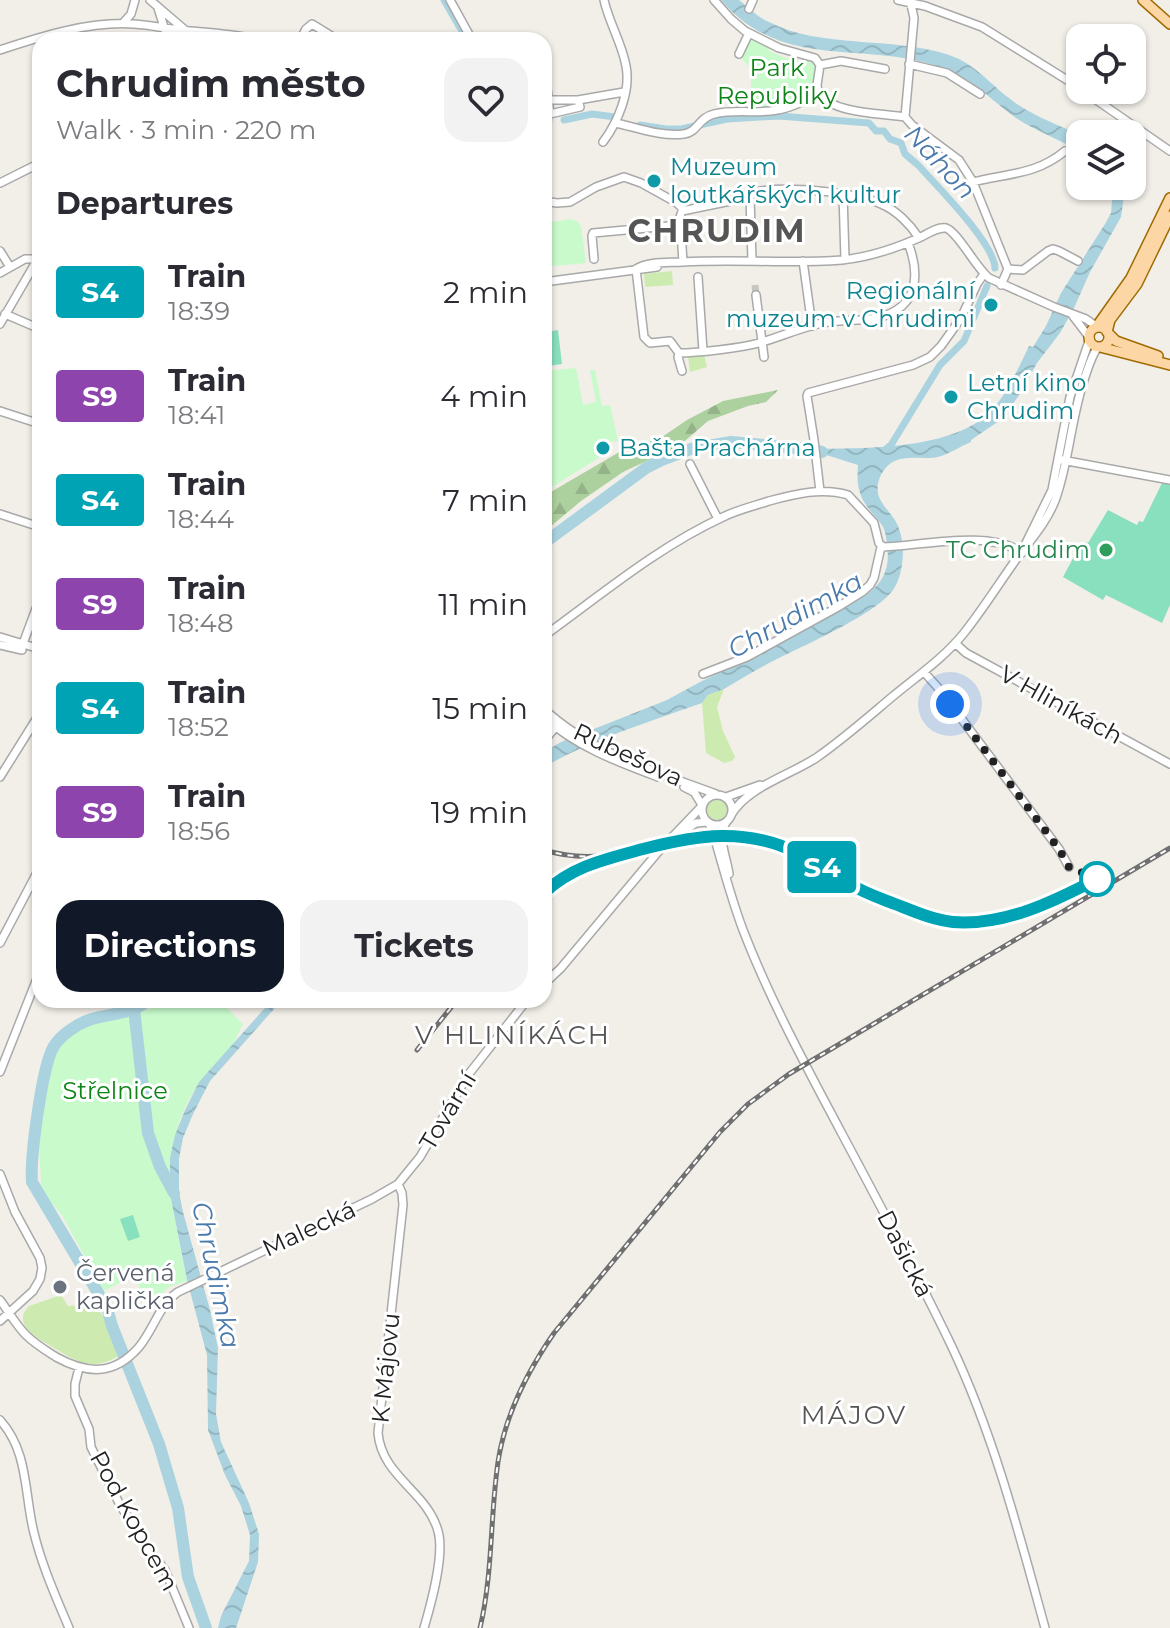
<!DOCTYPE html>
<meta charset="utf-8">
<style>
:root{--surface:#fff;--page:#f2f2f3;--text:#2b2b33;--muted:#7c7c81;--accent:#111827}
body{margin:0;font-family:Montserrat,sans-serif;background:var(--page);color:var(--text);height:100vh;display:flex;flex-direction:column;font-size:30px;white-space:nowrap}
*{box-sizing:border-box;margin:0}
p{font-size:26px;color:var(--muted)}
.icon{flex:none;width:44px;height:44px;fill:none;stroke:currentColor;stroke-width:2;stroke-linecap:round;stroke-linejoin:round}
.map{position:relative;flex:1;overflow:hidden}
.details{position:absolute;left:32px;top:32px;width:520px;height:976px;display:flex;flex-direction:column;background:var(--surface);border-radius:24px;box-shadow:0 2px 6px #0004}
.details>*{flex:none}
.badge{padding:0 16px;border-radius:6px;font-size:28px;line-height:52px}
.controls{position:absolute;left:1066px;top:24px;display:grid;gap:16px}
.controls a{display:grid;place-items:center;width:80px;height:80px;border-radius:16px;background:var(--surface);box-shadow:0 2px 6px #0004;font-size:40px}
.you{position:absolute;width:40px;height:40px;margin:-20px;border:6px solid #fff;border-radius:50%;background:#1a73e8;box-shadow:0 0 0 12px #1a73e833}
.map>.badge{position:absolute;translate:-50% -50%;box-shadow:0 0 0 4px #fff}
h2{padding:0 24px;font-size:30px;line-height:72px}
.round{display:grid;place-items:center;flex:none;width:84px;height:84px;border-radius:24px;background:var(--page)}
.summary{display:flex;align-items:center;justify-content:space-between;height:136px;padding:0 24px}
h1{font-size:38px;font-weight:700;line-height:60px}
.action{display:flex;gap:16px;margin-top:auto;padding:16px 24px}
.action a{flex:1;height:92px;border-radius:24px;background:var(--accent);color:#fff;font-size:32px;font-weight:700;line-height:92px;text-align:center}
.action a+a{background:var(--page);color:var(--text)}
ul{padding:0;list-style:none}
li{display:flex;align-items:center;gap:24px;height:104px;padding:0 24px}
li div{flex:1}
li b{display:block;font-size:30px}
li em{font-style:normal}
li .badge{min-width:88px;font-weight:700;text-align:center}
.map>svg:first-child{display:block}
.grass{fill:#cdebb0}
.forest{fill:url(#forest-firs)}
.park{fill:#c8facc}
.pitch{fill:#88e0be}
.water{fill:url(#water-waves)}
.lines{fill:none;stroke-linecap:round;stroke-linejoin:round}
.canal{stroke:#aad3df;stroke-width:7}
.river{stroke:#aad3df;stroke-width:12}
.minor-tunnel{stroke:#c8c6c1;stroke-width:7;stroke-dasharray:7 3.5;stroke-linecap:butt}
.minor-casing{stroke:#a9a9a9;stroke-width:10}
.major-casing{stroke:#a06b00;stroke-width:12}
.minor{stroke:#fff;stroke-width:7}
.major{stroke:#fcd6a4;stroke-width:9}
.rail-casing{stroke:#707070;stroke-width:5}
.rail{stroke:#fff;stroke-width:2;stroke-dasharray:6;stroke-linecap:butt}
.line-casing{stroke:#fff;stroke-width:18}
.line{stroke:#00a3b4;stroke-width:12}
.walk{stroke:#222;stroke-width:8;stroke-dasharray:0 14.4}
.culture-dot{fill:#0f9aa8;stroke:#fff;stroke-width:3}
.leisure-dot{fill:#2e9e5b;stroke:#fff;stroke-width:3}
.stop-dot{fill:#fff;stroke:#00a3b4;stroke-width:4}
.worship-dot{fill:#6b7280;stroke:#fff;stroke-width:3}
.labels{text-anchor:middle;stroke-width:6;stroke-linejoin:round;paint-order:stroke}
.park-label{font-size:24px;fill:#0c8416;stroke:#fff}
.culture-label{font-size:24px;fill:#0d838f;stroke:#fff;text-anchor:start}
.leisure-label{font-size:24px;fill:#27864d;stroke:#fff;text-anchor:end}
.street-label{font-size:24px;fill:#222;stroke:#fff}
.worship-label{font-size:24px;fill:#5b616d;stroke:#fff;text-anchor:start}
.water-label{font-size:26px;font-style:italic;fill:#4a7aab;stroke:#fff}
.neighbourhood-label{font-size:26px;letter-spacing:2px;fill:#555;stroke:#fff}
.district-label{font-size:32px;font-weight:bold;letter-spacing:2px;fill:#555;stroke:#fff}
</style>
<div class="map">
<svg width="1170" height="1628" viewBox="0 0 1170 1628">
<defs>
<pattern id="forest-firs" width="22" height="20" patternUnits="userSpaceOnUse" patternTransform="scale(2)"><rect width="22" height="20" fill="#add19e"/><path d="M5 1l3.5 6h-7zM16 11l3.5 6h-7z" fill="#95b388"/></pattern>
<pattern id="water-waves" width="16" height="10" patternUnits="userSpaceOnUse" patternTransform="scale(2)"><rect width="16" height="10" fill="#aad3df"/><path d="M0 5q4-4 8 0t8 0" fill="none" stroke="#92b5bf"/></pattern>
</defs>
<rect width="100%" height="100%" fill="#f2efe9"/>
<path class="grass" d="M672,271l1,14 -28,2 -1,-13z
M704,354l3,13 -17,5 -2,-15z
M724,689l-7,18 6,24 12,26 -3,4 -8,2 -18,-10 -4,-50 6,-8z
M707 810a10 10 0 1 1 20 0a10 10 0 1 1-20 0Z
M61,1295l7,11 27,-2 15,23 11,28c-9,5 -20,10 -31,9 -13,-1 -25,-10 -36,-16 -14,-9 -44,-23 -25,-42z"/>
<path class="forest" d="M778,390l-12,12 -18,4 -40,15 -29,25 -56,26 -42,29 -37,31v-36l89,-52 16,-2 13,-5 25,-17 36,-19z"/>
<path class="park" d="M751,38l18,8v5l17,7 18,4 2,-4c21,8 4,37 -11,44 -13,6 -29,6 -44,6v-40l-10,-10z
M571,219l7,3 3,4 5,37 -42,4v-44z
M576,368l7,37 13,-3 -6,-32h5l7,36 8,-1 8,36 -18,2 -3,8 4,3h4l-61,38v-121z
M163,1000h56l24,24c-4,7 -7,15 -11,22 -10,14 -24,24 -33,37 -45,67 -26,125 -12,198l-18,6 -9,8 -14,5 -12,-24 -31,15 -41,-76 -14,-16 -7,-15 -2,-41 9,-79 12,-25 16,-10 62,-17 14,-4z"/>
<path class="pitch" d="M558,330l4,34 -14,2 -4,-31 2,-3z
M1162,483l8,1v121l-8,18 -56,-28 -3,5 -40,-23 17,-32 5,-3 3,1 20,-33 29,15 2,-4 4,1z
M133,1215l7,22 -12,4 -8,-22z"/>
<path class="water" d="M721,0h18c10,8 18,17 30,22 52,27 123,14 180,33 25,8 40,28 60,43 21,17 47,26 71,37v17c-21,-13 -44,-21 -64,-34 -25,-18 -46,-41 -76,-51 -79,-27 -157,5 -219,-67z
M1113,186h10l1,10 -3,21 -31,55 -16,36 -14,25 -23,30 -17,31 -18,25 -31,21v2c-10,4 -22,12 -33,15 -15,3 -33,-3 -47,6 -11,8 -18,25 -10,38 5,9 13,15 17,25 8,19 6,48 -5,64 -17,24 -88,55 -116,69 -18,9 -36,20 -53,30l-16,6 -6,8c-53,19 -109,36 -158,64v-15l17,-10 106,-42 33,-18 70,-33 97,-55c18,-13 23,-28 20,-49 -1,-7 -1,-12 -4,-18 -5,-9 -14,-16 -19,-25 -7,-12 -7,-25 -6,-37l-51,-16c53,-1 138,2 180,-34 19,-18 31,-46 42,-69l4,1 13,-21 15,-33 44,-69 6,-11z
M272,1000h10l-72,81 -17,33 -10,24 -4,21v33l4,20 27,98 8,38 -2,66 5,28 28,61 10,31 -1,28 -22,66h-18l3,-12 28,-55 1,-26 -9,-29 -16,-31 -17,-45 -1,-75 -20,-75 -13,-66 -4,-21v-35l5,-23 10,-25 14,-28z"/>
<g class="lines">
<path class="canal" d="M444,0l23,40
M544,119l5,1
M564,120l28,-6 23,3
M640,125l26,4h15l46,-10 52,-3 90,7 7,8h8l6,8 11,4 4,11 13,11c18,20 76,78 77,103
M886,449l5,-4 49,-80 24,-24 23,-55"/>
<path class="river" d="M544,543l102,-75 16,-8 29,-11 40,-7 76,7 15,3
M148,1000c-16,15 -40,13 -59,20 -12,4 -28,15 -35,26 -12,19 -24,112 -22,136l75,126 5,18 47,118 19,64 10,69 18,51
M134,1009l14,124 12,34 14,26"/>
<path class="minor-tunnel" d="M755,285l1,10"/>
<defs>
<path id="minor" d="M150,0l35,30
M450,0l22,40
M714,0l17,19 14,12 34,17 36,10 5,7 21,-4 44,8
M898,0l27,6 57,21 98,61
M910,0l4,18 -9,99 7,8 47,35 14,22 35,87 -7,16
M158,8l10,32
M749,9l4,-9
M123,23l8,-9 4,-14
M300,40l6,-11 6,-5 26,16
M0,50c42,-14 90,-29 134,-26 19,1 37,6 56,7 24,2 45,3 68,9
M739,54l10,-21
M909,64l38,9 33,21
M546,80l4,34 30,-7 -2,-7h-30
M1082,90l88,61
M818,93c16,21 62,20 87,24
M818,93l-1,-8 3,-20
M578,100l46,-8
M616,123c22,5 46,14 68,11 14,-2 14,-16 30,-20 21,-5 43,0 63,-4 15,-2 28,-10 41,-17
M603,142c15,-20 28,-51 23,-76 -4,-23 -17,-43 -22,-66
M973,182c35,-9 63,-7 92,-31
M0,183l40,-20
M843,194l2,65
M750,197l2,63
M544,201l13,2 13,-1 26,-15 28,-10 17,6 36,20 7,7
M0,251l10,16
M594,259l-2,-23 1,-3 87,-8
M803,261l9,65
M683,262l-3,-45 2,-6 68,-14 4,-5c30,-6 100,-1 127,12 15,6 29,20 38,34
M636,269c13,-8 31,-6 47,-7 53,-3 106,2 159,-2 28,-3 55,-12 81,-24 7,-4 15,-9 23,-8 12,4 30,40 43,50l65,29 32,12 10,7
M636,269l8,68 6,6 20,-2 9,12
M1008,269l15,1 25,-19 5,-2 6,2 19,10
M0,273l25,-14h12
M698,277l5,74
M544,282l113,-15
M756,295l8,62
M5,314l35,15
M1073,316l16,21
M0,324l40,-69
M679,353c18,0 62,-5 80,-10 20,-6 39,-14 59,-19 27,-7 61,2 84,-18 18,-16 14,-43 6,-63
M679,353l-1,4 4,14
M0,411l40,13
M1062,460l108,20
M690,464l28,55
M820,491l-6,-51 -7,-44 1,-3 105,-28 17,-8 11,-11 20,-28 16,-34 7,-10
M0,514l40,13
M1026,543l26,-53 18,-93 20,-59
M544,636c58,-42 114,-89 179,-119 14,-7 31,-11 46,-16 26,-7 53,-14 79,-6l26,28 5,20 4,4c37,-1 108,-18 139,6
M0,637l40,12
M955,643l11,10 204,111
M0,645l22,5
M21,649l19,-51
M924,672l16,18 119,159 10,18
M703,674l44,-17 91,-50 24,-15 8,-7 4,-7 7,-31
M544,709c47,44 113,63 172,85
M544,717c31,29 74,45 114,60
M544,741l14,-17
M0,777l40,-64
M684,787l10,5 8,13
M702 810a15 15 0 1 1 30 0a15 15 0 1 1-30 0Z
M726,797l34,-12
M731,815c16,-28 59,-40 85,-57 26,-18 51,-40 76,-61 24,-20 52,-39 72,-64 20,-25 37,-53 56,-79 14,-18 28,-34 36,-56 14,-40 15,-83 30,-124 3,-9 6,-19 12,-27
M727,821c-11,15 0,37 2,53
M708,822l5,10c9,33 18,66 30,98 27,70 63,136 98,202 38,71 76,142 111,215 42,89 67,186 93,281
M677,835l19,-12 11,-1
M0,943l40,-76
M544,984l17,-16 97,-116 44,-46
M0,1072l40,-101
M0,1174l15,38 25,46 2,10 -2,11 -7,12 -33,30
M398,1184l4,9 1,12 -25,228c4,44 49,58 60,98 7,24 -7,73 -14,97
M0,1300c9,12 16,25 26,35 9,9 19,15 30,22 31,17 58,19 83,-10 15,-18 20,-42 39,-55l194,-93 26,-15 22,-27 48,-82 59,-75
M79,1368l-4,16v12l14,33 2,18 29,58 25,39 20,26 24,58
M0,1420c29,32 24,74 34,113 8,33 22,64 35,95"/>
<path id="major" d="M1143,0l27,24
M1097,326l34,-48 39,-80
M1089 337a10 10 0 1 1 20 0a10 10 0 1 1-20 0Z
M1107,332l3,-12 27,-36 33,-68
M1108,333l8,8 42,15
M1100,347l70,18"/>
</defs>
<use href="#minor" class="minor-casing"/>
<use href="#major" class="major-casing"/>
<use href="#minor" class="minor"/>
<use href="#major" class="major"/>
<defs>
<path id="rail" d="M544,850c72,22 122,-20 192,-14 43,4 76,26 111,47 16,9 33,15 51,22 14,6 30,13 46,16 52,9 106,-17 150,-40
M544,893l29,-22 24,-10
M417,1050l40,-50
M480,1628c13,-55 10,-111 18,-166 7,-47 29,-90 56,-129l166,-201 28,-28 41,-30 381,-226"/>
</defs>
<use href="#rail" class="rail-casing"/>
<use href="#rail" class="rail"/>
</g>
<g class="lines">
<defs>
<path id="line" d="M544,893c28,-27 63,-34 99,-44 54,-14 102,-22 155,4 18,9 34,21 52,31 14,9 30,14 45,20 18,7 38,16 58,18 51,4 100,-20 144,-43"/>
</defs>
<use href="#line" class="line-casing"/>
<use href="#line" class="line"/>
<path class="walk" d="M950,704l109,145 10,18 28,12"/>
</g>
<g class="culture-dot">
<circle cx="654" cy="181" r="8"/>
<circle cx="991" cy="305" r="8"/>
<circle cx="951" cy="397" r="8"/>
<circle cx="603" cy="448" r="8"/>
</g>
<circle class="leisure-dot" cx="1106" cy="550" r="8"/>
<circle class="stop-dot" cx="1097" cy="879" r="16"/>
<circle class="worship-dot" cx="60" cy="1287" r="8"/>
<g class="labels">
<g class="park-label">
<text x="777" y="76">Park<tspan x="777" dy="28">Republiky</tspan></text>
<text x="115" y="1099">Střelnice</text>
</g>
<g class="culture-label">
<text x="670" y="175">Muzeum<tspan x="670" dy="28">loutkářských kultur</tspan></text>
<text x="975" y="299" text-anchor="end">Regionální<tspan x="975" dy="28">muzeum v Chrudimi</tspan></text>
<text x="967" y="391">Letní kino<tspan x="967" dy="28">Chrudim</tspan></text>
<text x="619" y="456">Bašta Prachárna</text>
</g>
<g class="leisure-label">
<text x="1090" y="558">TC Chrudim</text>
</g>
<g class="street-label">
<text transform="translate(1061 705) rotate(29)" y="8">V Hliníkách</text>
<text transform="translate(628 755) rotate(25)" y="8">Rubešova</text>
<text transform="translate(448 1111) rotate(-59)" y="8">Tovární</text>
<text transform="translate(309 1229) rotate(-25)" y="8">Malecká</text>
<text transform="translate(905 1254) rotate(63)" y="8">Dašická</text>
<text transform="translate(386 1368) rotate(-84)" y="8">K Májovu</text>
<text transform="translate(134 1521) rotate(61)" y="8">Pod Kopcem</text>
</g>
<g class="worship-label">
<text x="76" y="1281">Červená<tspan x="76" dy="28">kaplička</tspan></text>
</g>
<g class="water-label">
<text transform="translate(940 162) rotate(47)" y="9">Náhon</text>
<text transform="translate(795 615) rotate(-29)" y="9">Chrudimka</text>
<text transform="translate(216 1275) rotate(78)" y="9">Chrudimka</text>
</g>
<g class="neighbourhood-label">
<text x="513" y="1044">V HLINÍKÁCH</text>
<text x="854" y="1424">MÁJOV</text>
</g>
<g class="district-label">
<text x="717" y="242">CHRUDIM</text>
</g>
</g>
</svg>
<div class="controls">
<a><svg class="icon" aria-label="locate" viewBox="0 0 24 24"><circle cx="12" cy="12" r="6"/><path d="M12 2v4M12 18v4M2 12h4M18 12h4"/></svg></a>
<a><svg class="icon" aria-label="layers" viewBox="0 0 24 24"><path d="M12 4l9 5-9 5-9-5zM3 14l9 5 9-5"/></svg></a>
</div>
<div class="you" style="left:950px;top:704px"></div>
<b class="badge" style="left:822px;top:867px;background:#00a3b4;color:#fff">S4</b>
<section class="details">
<div class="summary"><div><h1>Chrudim město</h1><p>Walk · 3 min · 220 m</p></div><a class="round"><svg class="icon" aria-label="heart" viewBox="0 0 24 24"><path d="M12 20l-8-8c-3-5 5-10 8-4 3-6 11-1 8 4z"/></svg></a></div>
<h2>Departures</h2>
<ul>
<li><span class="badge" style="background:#00a3b4;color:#fff">S4</span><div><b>Train</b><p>18:39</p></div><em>2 min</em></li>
<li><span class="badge" style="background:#8e44ad;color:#fff">S9</span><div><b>Train</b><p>18:41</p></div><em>4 min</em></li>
<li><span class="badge" style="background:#00a3b4;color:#fff">S4</span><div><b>Train</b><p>18:44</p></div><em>7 min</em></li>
<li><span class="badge" style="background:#8e44ad;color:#fff">S9</span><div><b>Train</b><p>18:48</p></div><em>11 min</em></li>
<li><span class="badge" style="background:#00a3b4;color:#fff">S4</span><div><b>Train</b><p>18:52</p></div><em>15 min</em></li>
<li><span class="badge" style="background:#8e44ad;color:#fff">S9</span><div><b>Train</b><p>18:56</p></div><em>19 min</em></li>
</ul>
<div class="action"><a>Directions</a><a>Tickets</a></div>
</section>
</div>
